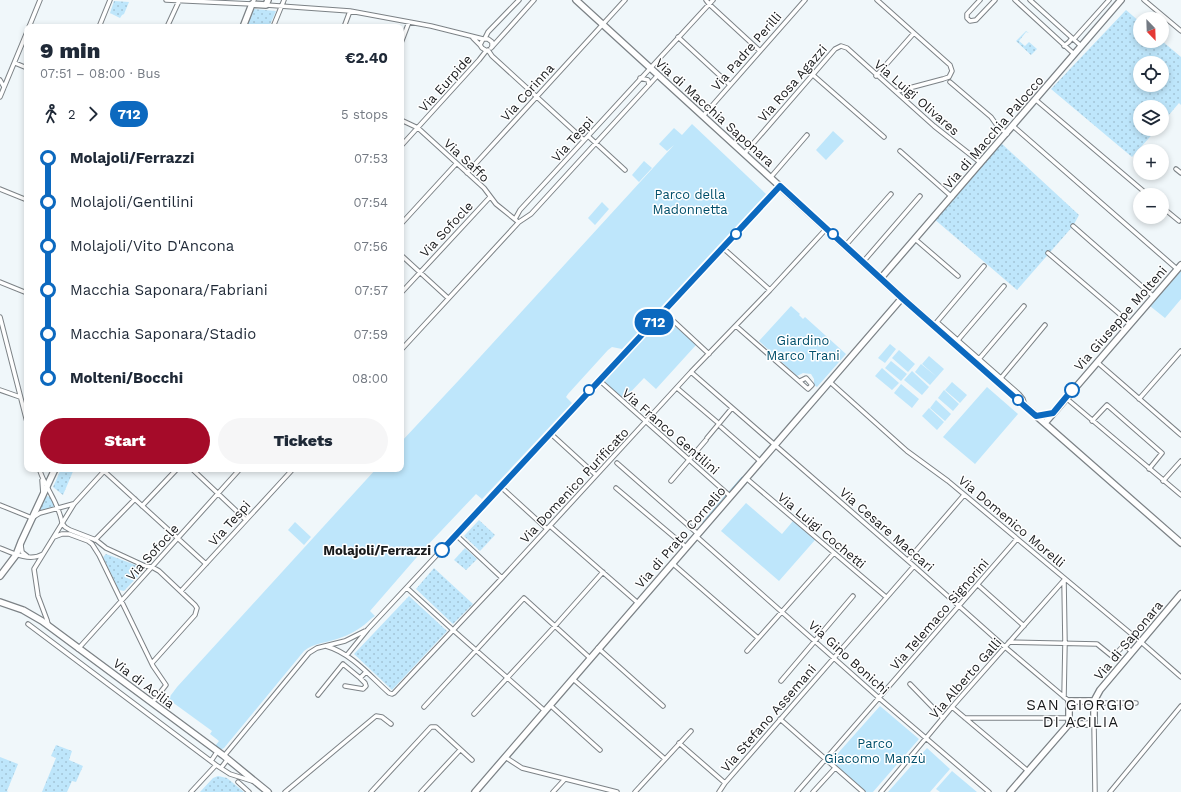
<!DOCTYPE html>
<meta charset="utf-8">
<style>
:root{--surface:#fff;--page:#f6f6f7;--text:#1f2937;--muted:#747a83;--accent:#a50b29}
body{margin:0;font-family:"Work Sans",sans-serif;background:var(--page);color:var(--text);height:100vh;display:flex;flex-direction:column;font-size:15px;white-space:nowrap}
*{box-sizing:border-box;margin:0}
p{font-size:13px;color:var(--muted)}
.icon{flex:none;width:22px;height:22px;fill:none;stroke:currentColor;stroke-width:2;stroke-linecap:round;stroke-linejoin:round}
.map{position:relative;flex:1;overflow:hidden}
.sheet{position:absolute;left:24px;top:24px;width:380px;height:448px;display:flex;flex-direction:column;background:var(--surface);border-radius:8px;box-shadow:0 2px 6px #0003}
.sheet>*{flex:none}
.badge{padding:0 8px;border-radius:13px;font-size:14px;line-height:26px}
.needle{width:26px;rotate:157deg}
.fabs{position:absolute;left:1133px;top:12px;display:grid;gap:8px}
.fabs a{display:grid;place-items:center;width:36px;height:36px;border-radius:50%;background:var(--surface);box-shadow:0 2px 6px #0003;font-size:20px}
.map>.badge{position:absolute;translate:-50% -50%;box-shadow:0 0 0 2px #fff}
.legs{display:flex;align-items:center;gap:6px;height:44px;padding:0 16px;font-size:13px}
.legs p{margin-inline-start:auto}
.head{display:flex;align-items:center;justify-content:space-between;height:68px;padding:0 16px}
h1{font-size:22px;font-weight:800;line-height:30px}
.action{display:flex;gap:8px;margin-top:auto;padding:8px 16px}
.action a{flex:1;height:46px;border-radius:24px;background:var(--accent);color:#fff;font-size:16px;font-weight:800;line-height:46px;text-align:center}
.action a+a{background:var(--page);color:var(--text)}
ul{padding:0 16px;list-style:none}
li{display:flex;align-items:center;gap:14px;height:44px;font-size:15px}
li i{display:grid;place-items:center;width:6px;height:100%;margin:0 5px;background:currentColor}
li i::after{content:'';width:10px;height:10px;margin:-5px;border:3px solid;border-radius:50%;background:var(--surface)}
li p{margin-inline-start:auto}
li:first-child i{background:linear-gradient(#0000 50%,currentColor 0)}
li:last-child i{background:linear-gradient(currentColor 50%,#0000 0)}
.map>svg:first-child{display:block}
.grass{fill:url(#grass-dots);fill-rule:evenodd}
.park{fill:#bee6fb}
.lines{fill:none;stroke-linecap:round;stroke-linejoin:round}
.stream{stroke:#94cbe7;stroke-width:1}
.street-casing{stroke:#7c8286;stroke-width:5.5}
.secondary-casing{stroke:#7c8286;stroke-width:8}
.street{stroke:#fff;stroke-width:3.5}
.secondary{stroke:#fff;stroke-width:5.5}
.line-1-casing{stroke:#fff;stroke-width:9}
.line-1{stroke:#0c69bf;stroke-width:6}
.stop-1-dot{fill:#fff;stroke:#0c69bf;stroke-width:2}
.labels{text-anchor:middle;stroke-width:3;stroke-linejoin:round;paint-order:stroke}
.street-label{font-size:13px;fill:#181a1c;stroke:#fff}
.park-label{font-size:13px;fill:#014f6b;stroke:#fff}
.stop-label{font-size:13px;font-weight:bold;fill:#181a1c;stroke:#fff;text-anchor:end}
.quarter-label{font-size:15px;letter-spacing:1px;fill:#181a1c;stroke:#fff}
</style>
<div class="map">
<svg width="1181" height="792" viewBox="0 0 1181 792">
<defs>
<pattern id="grass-dots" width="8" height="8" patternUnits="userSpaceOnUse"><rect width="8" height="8" fill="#bee6fb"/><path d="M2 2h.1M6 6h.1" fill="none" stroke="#a3c5d7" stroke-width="1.8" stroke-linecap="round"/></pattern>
</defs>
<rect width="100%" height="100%" fill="#f0f7fa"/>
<path class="grass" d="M114,1l15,1 -5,12 -2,1 -2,3 -10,-5z
M254,9l22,2 -7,16h-23z
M1126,10l14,12v19h22l19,16v48l-2,-2 -17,20v-16h-22v22h17l-25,28 -81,-68zM1140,63h22v22h-22z
M1026,31l3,2 -3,-1 -7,9 6,5 4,-4 8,7 -6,6 -15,-14z
M1000,142l79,73 -6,11 -56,64 -84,-72z
M61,469h13l-11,26 -10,-8z
M47,496l4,1 5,9 -18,5 6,-13z
M479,520l16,15 -15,16 -16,-15z
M465,548l12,11 -11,11 -12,-10z
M106,554l35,13 1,5 -18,19 -5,-1 -16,-33z
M434,568l39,36 -20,20 -37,-35z
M409,596l38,35 -55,59 -38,-36z
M56,745l16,6 -3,9 14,6 -7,16 -4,-1 -5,11h-25l14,-34 -5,-2z
M0,757l18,7 -11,27 1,1h-8z
M218,776l9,2 17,14h-44l13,-14z"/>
<path class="park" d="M692,124l74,70 -144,155 -10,-2 -4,3 -40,44 -2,3 6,6 -90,96 -6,-5 -53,56 -53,61 5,5 -3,2c-10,10 -22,17 -35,21 -12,4 -23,4 -33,12l-80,97 -4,2 -5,-4 4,-5 -9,-7 2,-3 -44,-32 9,-12 199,-218h25v-27l58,-62 215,-235 -7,6 -8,-7 15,-16 8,7z
M833,131l11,10 -18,19 -10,-10z
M644,161l8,7 -13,14 -7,-7z
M602,202l7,7 -14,16 -7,-7z
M1181,271v28l-16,19 -15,-12z
M791,306l9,8 -1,1 4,4 2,-2 41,37 -29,33 -3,-2v-6l-3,-5 -8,-1 -6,3 -38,-35z
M664,315l32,30 -40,44 -12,-11 -21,22 -20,-19z
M890,344l6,5 -11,14 -7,-5z
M899,350l16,14 -7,8 -16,-14z
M929,356l15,13 -7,8 -15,-13z
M891,361l16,13 -6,7 -16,-13z
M921,364l16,13 -7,8 -15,-13z
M882,368l17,15 -7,7 -17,-14z
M912,371l17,16 -7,8 -18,-15z
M952,382l15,13 -7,8 -15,-13z
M901,384l18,15 -7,9 -18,-15z
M987,387l31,27 -43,50 -32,-27z
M944,390l15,14 -6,7 -15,-13z
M936,400l15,14 -6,7 -15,-13z
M929,408l15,14 -7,8 -15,-14z
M746,503l36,31 11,-13 22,19 -36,41 -58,-50z
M295,522l16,15 -7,8 -16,-15z
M880,706l39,33 -46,53h-7l-35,-31z
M927,748l23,21 -20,23h-42z
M952,771l25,21h-37l-4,-3z"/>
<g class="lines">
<path class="stream" d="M728,493l14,-16
M703,522l23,-27"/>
<defs>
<path id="street" d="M166,0l86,4 2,-4
M706,0l3,4 51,47
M980,0l-13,14v4l3,3 6,-1 19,-20
M1015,0l59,54
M1030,0l51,46
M1144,0l37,31
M266,5l84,6 81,15 52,13
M29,27l11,-27
M99,27l11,-27
M167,27l12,-26
M273,27l11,-27
M344,27l6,-16
M678,37l52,48
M473,38l7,7 2,3 5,3
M485,38l3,-6 31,-32
M1074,39l35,-39
M401,43l8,-21
M480,45l3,-6h5l4,3v5
M1064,46l5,-4 3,-4
M491,48l43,-48
M488,50l4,6 92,84
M15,63l12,5
M813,75l71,62
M876,76l38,-43 -37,-33
M640,78l8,2 1,5
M0,80l4,7
M950,82l41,35 5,7 11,10
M898,91l45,-12 6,-2 3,-6 -2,-6 -36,-32
M0,97l27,-65
M1036,100l112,95
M703,116l102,-116
M401,120l17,8 66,60 12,16 21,17
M1013,126l164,143
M588,136l37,34
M401,146l78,-86 7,-9
M900,151l52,46
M744,154l91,-105 6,-3 6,2 87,78 47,37
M1176,169l5,4
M467,173l158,-173
M770,178l37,-43
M0,189l27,11
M1162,207l17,14
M515,219l5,-9 193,-210
M401,224l55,-60
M1073,226l80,70
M915,239l43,37
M845,246l46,-52
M723,248l47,42
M1048,253l82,70
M401,255l47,43
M863,262l57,-66
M0,282l27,11
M401,293l89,-96
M667,315l42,39
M0,317l27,105
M937,322l82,72 4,5 2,6
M936,323l48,-57
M736,326l72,63 4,-4 -6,-7 -6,3
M958,340l46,-54
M401,350l118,-128 12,-8 127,-139
M979,359l45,-53
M1097,362l84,73
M691,372l223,194 91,81 64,54
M1001,378l44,-53
M599,380l131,116
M830,382l77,69 41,30 193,161 40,35
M677,388l40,34
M0,390l20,7
M1066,398l115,97
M1139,399l42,-48
M1092,421l15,-16 55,48 -13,16
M721,427l40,35
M550,433l46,42
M707,438l25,-30
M617,463l81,71
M192,469l54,51
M40,471c6,18 19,32 22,52
M104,471l102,93
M746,478l140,119
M42,480l1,14
M671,481l35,-41
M1163,481l18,-20
M501,487l46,42
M616,488l70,59
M0,505l32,13 8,-5 33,-9
M142,506l35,-37
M62,523l3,4 5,3 26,10 10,8 39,18 7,1 7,4 36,34 2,3 -2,7 -43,48
M550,526l88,77
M456,535l46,43
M696,536l183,162 110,94
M54,537l8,-3h7l19,7 4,3 7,11 54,111 13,19 -14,18
M95,540l40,-41
M21,545l1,7 5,4
M0,548c12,5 30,14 43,6
M908,560l56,-65
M672,563l86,75
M1064,581l1,62 -1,54
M978,585l46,41
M407,588l46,42 92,81
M181,591l112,-122
M28,624l188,141 14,9 22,7
M48,624l-1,-4 -9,-24 -4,-27 40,-65 32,-35
M1009,642l88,2 16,13 11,-12 8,7
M326,646c25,7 44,30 63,47l3,1 2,-1 108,-115 189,-206 79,-82 56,-61
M598,648l65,58
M78,649l162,-180
M747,651l87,-98
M347,655l21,-26 412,-443
M573,679l92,80
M781,681l72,-85
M910,684l33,34
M345,686l18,3 3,-3 -1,-3 -5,-5
M318,695l25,-31 17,14 6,-6
M1094,703h42
M550,705l50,45
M424,707l100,-109 66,60
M952,707l76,64
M474,714l81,-88 48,-54
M965,718h104
M780,719l83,73
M1094,724l1,68
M679,743l46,40
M224,756l85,-103 8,-5 28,-7 20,-10
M505,757l17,11 95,24
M211,761l6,-9
M221,768l6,-8
M238,782l11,10
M191,792l25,-27
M285,792l91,-76 6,1 9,7
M371,792l60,-65h5l36,33
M421,792l39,-42
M553,792l12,-13
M635,792l56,-61
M719,792l6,-9 189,-217
M797,792l220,-253
M813,792l22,-24
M881,792l71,-85 113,-128
M1110,792l71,-86"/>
<path id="secondary" d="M576,0l326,298 279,245
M243,27l9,-23 14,1 2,-5
M881,278l240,-278
M1045,423l136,-158
M0,576l16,-21 5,-13 34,-73
M0,602l23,8 19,11 182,135 44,36
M1069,724h25v-23l6,-11 81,-96
M1069,724v-23h25
M475,792l427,-494
M1010,792l59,-68"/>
</defs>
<use href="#street" class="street-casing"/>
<use href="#secondary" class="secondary-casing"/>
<use href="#street" class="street"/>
<use href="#secondary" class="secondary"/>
</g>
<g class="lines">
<defs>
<path id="line-1" d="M442,550l338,-364 122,112 134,118 17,-3 19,-23"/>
</defs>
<use href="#line-1" class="line-1-casing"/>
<use href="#line-1" class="line-1"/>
</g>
<g class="stop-1-dot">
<circle cx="736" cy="234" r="5"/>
<circle cx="833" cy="234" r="5"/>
<circle cx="589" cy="390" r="5"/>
<circle cx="1072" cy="390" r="7"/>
<circle cx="1018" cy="400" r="5"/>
<circle cx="442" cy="550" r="7"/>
</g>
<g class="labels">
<g class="street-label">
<text transform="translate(746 51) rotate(-49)" y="5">Via Padre Perilli</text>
<text transform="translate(445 83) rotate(-48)" y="5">Via Eurpide</text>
<text transform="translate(792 83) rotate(-49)" y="5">Via Rosa Agazzi</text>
<text transform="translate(527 92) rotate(-48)" y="5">Via Corinna</text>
<text transform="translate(917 97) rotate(41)" y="5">Via Luigi Olivares</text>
<text transform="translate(715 112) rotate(42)" y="5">Via di Macchia Saponara</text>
<text transform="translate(993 132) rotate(-49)" y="5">Via di Macchia Palocco</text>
<text transform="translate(572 139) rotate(-48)" y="5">Via Tespi</text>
<text transform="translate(467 160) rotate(43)" y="5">Via Saffo</text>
<text transform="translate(446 229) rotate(-47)" y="5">Via Sofocle</text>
<text transform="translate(1120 318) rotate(-49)" y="5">Via Giuseppe Molteni</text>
<text transform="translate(671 431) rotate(41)" y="5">Via Franco Gentilini</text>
<text transform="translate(574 485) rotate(-47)" y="5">Via Domenico Purificato</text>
<text transform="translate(1012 521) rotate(40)" y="5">Via Domenico Morelli</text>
<text transform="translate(229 523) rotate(-48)" y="5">Via Tespi</text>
<text transform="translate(887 529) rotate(41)" y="5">Via Cesare Maccari</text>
<text transform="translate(822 530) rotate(40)" y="5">Via Luigi Cochetti</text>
<text transform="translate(680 537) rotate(-49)" y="5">Via di Prato Cornelio</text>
<text transform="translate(152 552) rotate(-48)" y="5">Via Sofocle</text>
<text transform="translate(939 614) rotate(-49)" y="5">Via Telemaco Signorini</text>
<text transform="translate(1128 640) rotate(-50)" y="5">Via di Saponara</text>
<text transform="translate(849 657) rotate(42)" y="5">Via Gino Bonichi</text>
<text transform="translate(965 678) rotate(-49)" y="5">Via Alberto Galli</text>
<text transform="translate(144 683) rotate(37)" y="5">Via di Acilia</text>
<text transform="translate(768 718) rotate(-49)" y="5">Via Stefano Assemani</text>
</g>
<g class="park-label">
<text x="690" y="199">Parco della<tspan x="690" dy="15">Madonnetta</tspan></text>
<text x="803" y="345">Giardino<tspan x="803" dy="15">Marco Trani</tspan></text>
<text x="875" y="748">Parco<tspan x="875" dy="15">Giacomo Manzù</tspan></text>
</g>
<g class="stop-label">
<text x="431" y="555">Molajoli/Ferrazzi</text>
</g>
<g class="quarter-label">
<text x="1081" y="710">SAN GIORGIO<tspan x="1081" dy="17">DI ACILIA</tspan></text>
</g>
</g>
</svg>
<div class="fabs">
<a><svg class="needle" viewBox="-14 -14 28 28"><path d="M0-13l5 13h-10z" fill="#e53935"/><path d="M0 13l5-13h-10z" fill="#747a83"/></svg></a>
<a><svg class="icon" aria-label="locate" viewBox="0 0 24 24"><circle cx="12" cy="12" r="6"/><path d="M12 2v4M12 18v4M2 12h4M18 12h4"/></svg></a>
<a><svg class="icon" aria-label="layers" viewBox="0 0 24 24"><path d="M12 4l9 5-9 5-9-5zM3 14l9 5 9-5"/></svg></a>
<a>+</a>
<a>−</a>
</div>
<b class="badge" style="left:654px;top:322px;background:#0c69bf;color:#fff">712</b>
<section class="sheet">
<div class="head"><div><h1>9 min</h1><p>07:51 – 08:00 · Bus</p></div><b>€2.40</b></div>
<div class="legs"><svg class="icon" aria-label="walk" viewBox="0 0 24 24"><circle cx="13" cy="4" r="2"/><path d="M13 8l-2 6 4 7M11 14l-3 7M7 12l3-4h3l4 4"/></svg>2<svg class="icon" aria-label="forward" viewBox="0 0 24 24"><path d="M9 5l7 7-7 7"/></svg><b class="badge" style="background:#0c69bf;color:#fff">712</b><p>5 stops</p></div>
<ul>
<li><i style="color:#0c69bf"></i><b>Molajoli/Ferrazzi</b><p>07:53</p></li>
<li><i style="color:#0c69bf"></i><span>Molajoli/Gentilini</span><p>07:54</p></li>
<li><i style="color:#0c69bf"></i><span>Molajoli/Vito D'Ancona</span><p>07:56</p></li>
<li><i style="color:#0c69bf"></i><span>Macchia Saponara/Fabriani</span><p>07:57</p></li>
<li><i style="color:#0c69bf"></i><span>Macchia Saponara/Stadio</span><p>07:59</p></li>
<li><i style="color:#0c69bf"></i><b>Molteni/Bocchi</b><p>08:00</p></li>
</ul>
<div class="action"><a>Start</a><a>Tickets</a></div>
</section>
</div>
